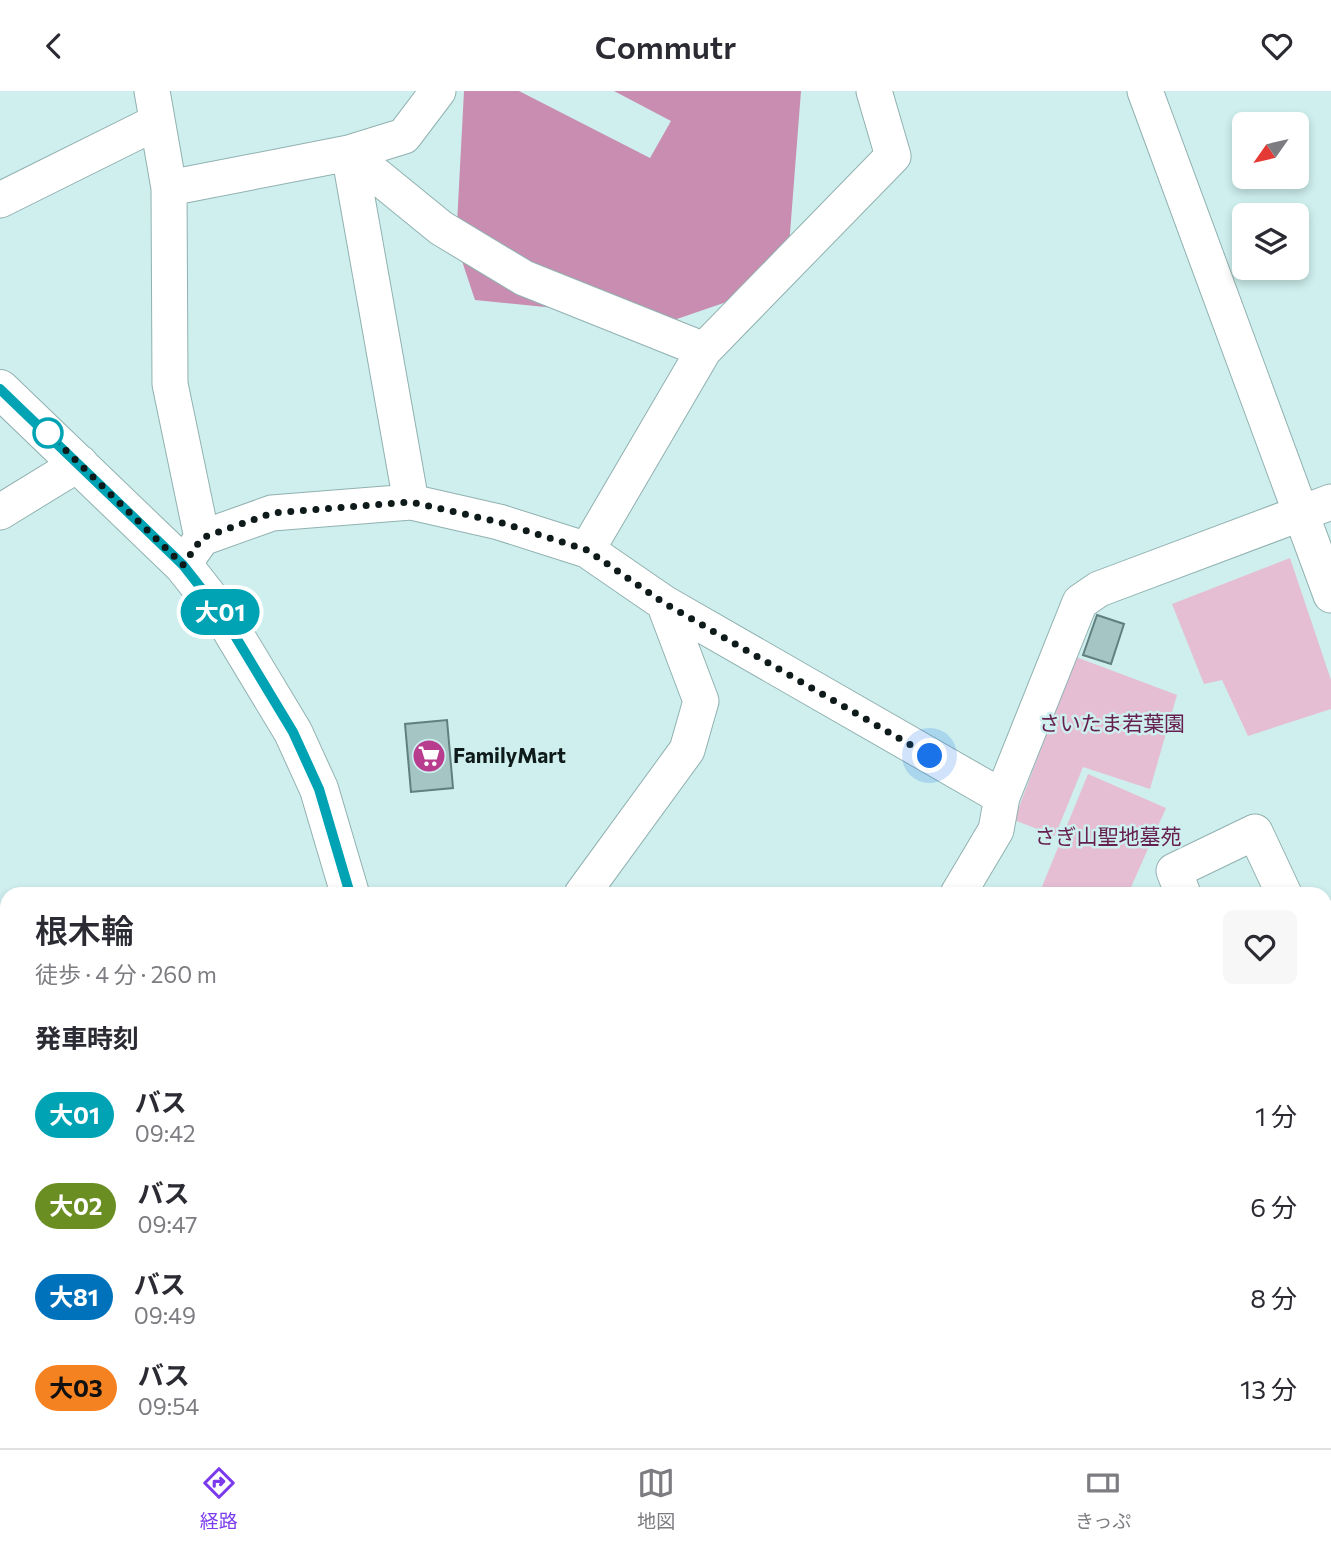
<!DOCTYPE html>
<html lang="ja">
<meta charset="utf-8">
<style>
:root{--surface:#fff;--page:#f7f7f7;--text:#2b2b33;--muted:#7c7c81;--line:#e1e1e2;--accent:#7c3aed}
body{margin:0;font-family:Commissioner,"Noto Sans JP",sans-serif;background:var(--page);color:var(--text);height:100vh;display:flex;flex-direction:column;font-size:26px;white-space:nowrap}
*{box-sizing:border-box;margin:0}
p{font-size:23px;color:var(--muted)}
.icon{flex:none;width:38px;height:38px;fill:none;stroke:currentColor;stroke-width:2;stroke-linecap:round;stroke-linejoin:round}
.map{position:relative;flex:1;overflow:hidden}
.sheet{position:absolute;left:0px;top:796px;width:1332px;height:562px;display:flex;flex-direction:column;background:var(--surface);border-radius:21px 21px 0 0;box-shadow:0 4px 10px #0003}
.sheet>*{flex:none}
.badge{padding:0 14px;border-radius:23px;font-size:24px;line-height:46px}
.needle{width:46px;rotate:236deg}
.tools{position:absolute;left:1232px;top:21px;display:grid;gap:14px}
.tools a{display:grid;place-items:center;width:77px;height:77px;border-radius:10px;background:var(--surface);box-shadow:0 4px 10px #0003;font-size:35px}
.you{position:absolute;width:35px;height:35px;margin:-18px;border:5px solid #fff;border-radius:50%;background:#1a73e8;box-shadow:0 0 0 10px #1a73e833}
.map>.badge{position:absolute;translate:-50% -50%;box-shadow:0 0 0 4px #fff}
h2{padding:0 35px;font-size:26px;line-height:63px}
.round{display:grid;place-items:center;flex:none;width:74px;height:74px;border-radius:10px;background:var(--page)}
.headline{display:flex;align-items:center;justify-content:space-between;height:119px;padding:0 35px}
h1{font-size:33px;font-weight:600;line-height:52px}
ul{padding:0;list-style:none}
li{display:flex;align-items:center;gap:21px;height:91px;padding:0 35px}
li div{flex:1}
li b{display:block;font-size:26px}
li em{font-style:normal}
li .badge{min-width:77px;font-weight:700;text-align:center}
header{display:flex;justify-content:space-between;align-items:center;height:91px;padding:0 35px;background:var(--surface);font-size:32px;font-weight:600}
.menu{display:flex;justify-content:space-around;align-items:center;height:98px;border-top:2px solid var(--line);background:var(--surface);font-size:19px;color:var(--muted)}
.menu a{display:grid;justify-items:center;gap:4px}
.menu .selected{color:var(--accent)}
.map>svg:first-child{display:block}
.green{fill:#e5bed4}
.forest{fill:#c88db0}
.building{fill:#a4c5c3;stroke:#617f7e;stroke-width:2}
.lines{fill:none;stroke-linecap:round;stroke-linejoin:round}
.minor-casing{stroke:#91b1b0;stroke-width:37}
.major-casing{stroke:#91b1b0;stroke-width:40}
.minor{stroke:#fff;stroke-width:35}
.major{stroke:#fff;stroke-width:38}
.line-casing{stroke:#fff;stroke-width:16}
.line{stroke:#00a3b4;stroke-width:10}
.walk{stroke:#0e1b1a;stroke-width:7;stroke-dasharray:0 12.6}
.stop-dot{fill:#fff;stroke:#00a3b4;stroke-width:3.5}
.labels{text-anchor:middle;stroke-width:5;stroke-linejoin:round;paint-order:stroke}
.park-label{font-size:21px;fill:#66204f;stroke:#ceefee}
.poi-label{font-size:21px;font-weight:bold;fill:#0e1b1a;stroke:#ceefee;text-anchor:start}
</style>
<header><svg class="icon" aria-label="back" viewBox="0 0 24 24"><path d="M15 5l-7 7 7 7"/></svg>Commutr<svg class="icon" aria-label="heart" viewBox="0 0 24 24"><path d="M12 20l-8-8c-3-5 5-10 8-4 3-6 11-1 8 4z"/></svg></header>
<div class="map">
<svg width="1331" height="1357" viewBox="0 0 1331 1357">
<rect width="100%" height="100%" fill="#ceefee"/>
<path class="green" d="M1290,467l41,122v29l-83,27 -26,-56 -18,4 -32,-80z
M1076,566l101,38 -27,94 -67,-22 -28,69 -41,-16z
M1088,683l78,34 -38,86h-89z"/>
<path class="forest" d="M464,0h55l131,67 21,-37 -57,-30h187l-14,181 -46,25 -67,23 -199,-20 -19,-57z"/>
<path class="building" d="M1097,524l27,9 -13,40 -28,-9z
M447,629l6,68 -42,4 -6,-68z"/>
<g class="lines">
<defs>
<path id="minor" d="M152,0l17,97 1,196 32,154
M1145,0l186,504
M169,97l180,-35 92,75 83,50 180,72
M0,109l157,-78
M411,411l-62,-349 55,-17 34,-45
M0,421l80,-49
M587,459l117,-200 189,-194 -19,-65
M183,474l19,-27 70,-25 139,-11 88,20 88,28 77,53 338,194
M582,803l105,-144 14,-49 -37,-98
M958,803l38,-64 6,-33 78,-195 19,-13 232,-87
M1183,803l-9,-23 81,-39 29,62
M1325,887l6,-2
M0,1130l7,14
M324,1351l4,6
M904,1351l2,6
M1256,1351v6
M622,1357l4,-6"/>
<path id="major" d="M0,298l183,176 40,51 70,116 26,57 31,105
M506,1351l2,6"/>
</defs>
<use href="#minor" class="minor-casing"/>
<use href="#major" class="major-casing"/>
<use href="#minor" class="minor"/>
<use href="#major" class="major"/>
</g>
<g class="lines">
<defs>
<path id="line" d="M0,298l183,176 40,51 70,116 26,57 31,105"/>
</defs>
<use href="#line" class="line-casing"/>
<use href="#line" class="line"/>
<path class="walk" d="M48,342l135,132 19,-27 70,-25 139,-11 88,20 88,28 77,53 266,153"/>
</g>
<defs>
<symbol id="supermarket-disc" viewBox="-11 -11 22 22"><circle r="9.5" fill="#b83d8f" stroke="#ceefee"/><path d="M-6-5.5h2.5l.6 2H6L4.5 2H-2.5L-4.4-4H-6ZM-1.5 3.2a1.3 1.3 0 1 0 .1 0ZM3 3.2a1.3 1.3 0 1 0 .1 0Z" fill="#fff"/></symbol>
</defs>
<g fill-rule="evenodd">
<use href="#supermarket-disc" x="410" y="646" width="38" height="38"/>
</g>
<circle class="stop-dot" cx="48" cy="342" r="14"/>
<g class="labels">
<g class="park-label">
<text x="1112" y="640">さいたま若葉園</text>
<text x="1108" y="753">さぎ山聖地墓苑</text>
</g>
<g class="poi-label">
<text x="453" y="672">FamilyMart</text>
</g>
</g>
</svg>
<div class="tools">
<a><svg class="needle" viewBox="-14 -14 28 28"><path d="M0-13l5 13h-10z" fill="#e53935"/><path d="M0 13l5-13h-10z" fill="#7c7c81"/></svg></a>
<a><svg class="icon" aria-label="layers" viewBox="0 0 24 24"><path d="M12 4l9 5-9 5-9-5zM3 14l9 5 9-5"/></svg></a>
</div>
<div class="you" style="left:930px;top:665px"></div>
<b class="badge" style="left:220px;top:521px;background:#00a3b4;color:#fff">大01</b>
<section class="sheet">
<div class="headline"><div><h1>根木輪</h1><p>徒歩 · 4 分 · 260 m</p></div><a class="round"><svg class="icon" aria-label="heart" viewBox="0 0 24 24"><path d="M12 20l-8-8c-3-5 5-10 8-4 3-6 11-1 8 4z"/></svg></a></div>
<h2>発車時刻</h2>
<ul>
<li><span class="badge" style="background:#00a3b4;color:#fff">大01</span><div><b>バス</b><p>09:42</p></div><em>1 分</em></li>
<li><span class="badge" style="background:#6b8e23;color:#fff">大02</span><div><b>バス</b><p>09:47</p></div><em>6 分</em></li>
<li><span class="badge" style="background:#0072bc;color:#fff">大81</span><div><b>バス</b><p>09:49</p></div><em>8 分</em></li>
<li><span class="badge" style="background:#f58220;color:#111">大03</span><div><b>バス</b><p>09:54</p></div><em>13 分</em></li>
</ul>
</section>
</div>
<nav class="menu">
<a class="selected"><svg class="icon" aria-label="directions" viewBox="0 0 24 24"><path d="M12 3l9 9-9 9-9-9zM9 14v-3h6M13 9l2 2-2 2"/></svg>経路</a>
<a><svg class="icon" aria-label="map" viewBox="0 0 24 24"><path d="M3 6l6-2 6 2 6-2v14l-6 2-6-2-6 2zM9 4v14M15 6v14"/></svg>地図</a>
<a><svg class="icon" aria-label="tickets" viewBox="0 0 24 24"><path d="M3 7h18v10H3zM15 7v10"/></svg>きっぷ</a>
</nav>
